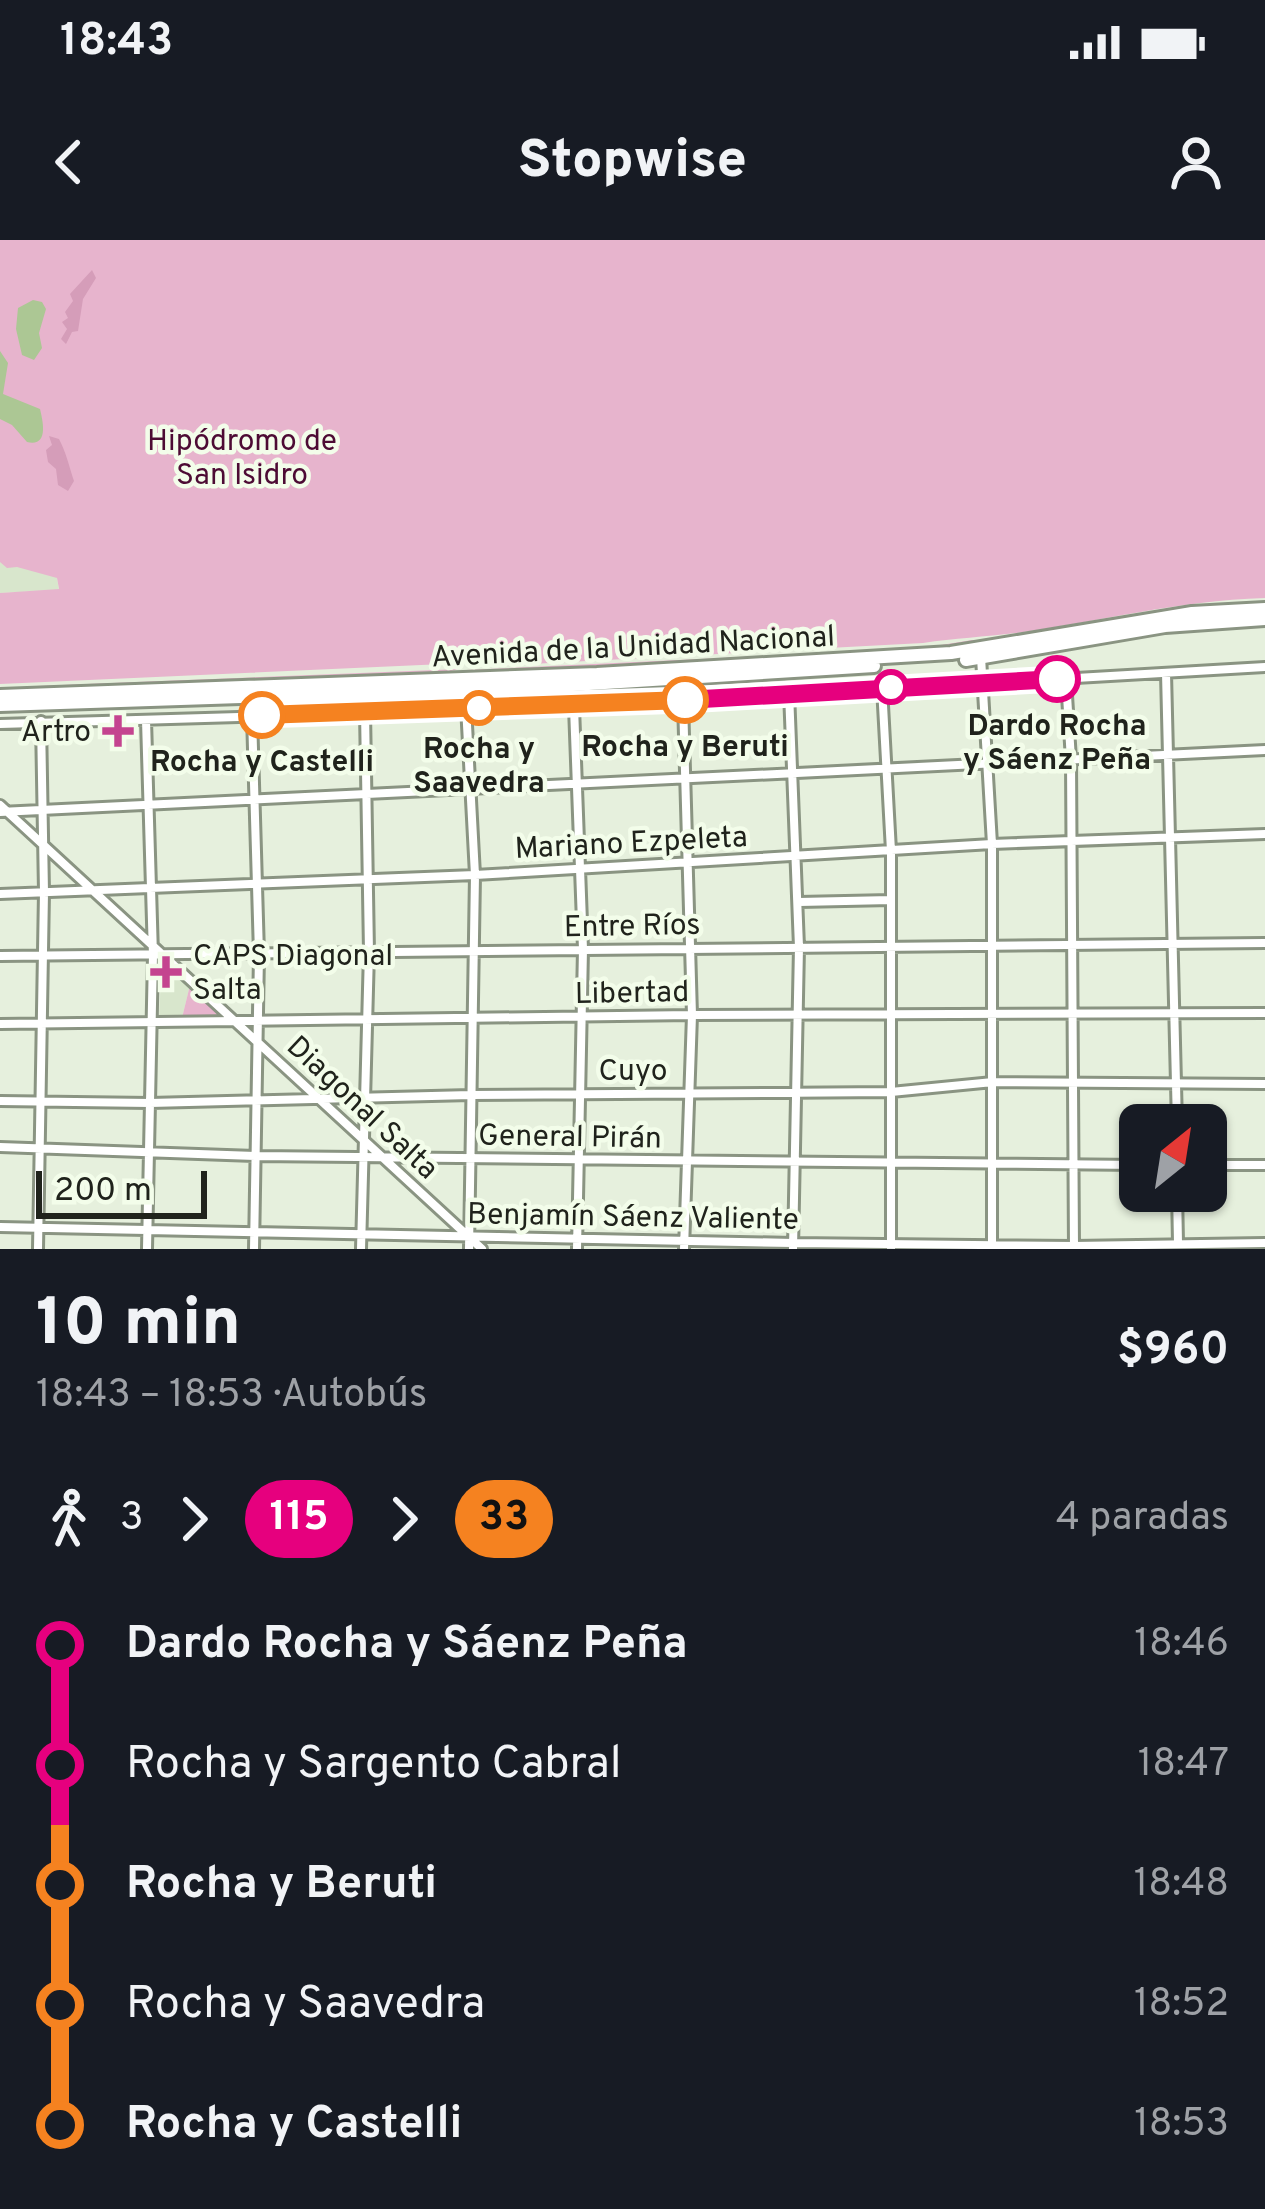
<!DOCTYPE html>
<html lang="es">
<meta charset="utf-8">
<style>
:root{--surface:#171b24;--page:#20242c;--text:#f1f3f6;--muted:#9ea1a6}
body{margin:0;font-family:Overpass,sans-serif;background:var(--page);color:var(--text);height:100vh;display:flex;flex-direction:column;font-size:45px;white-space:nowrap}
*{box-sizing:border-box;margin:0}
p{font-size:39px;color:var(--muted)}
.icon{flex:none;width:66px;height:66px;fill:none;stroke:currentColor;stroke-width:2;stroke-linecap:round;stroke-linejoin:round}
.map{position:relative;height:1009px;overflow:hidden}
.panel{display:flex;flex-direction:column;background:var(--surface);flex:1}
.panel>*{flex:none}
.badge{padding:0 24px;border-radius:39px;font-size:42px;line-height:78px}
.needle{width:78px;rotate:30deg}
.tools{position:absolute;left:1119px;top:864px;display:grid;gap:24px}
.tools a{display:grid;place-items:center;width:108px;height:108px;border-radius:18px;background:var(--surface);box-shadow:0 3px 9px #0004;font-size:60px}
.scale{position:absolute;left:36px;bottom:30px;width:171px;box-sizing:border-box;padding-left:12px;border:6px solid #20231c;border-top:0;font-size:33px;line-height:42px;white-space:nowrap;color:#20231c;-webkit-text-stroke:9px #f3fdea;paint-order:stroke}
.map>.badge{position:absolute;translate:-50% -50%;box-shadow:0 0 0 6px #fff}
.legs{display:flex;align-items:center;gap:18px;height:132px;padding:0 36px;font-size:39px}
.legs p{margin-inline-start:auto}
.headline{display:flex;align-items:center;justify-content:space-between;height:204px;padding:0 36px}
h1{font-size:66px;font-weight:800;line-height:90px}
ul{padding:0 36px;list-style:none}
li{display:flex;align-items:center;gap:42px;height:120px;font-size:45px}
li i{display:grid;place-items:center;width:18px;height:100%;margin:0 15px;background:currentColor}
li i::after{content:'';width:30px;height:30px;margin:-15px;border:9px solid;border-radius:50%;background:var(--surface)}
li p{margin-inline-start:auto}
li:first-child i{background:linear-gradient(#0000 50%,currentColor 0)}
li:last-child i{background:linear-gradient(currentColor 50%,#0000 0)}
.status{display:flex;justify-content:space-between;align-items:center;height:84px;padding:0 60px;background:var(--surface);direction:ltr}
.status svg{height:33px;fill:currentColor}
header{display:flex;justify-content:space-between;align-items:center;height:156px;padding:0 36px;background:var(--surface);font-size:54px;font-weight:800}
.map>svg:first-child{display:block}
.built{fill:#d8e6cc}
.green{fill:#e7b4cd}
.forest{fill:#d59db9}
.water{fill:#acc794}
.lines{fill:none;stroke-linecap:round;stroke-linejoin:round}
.minor-casing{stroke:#8a9482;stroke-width:14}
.major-casing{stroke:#8a9482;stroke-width:18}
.minor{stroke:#fff;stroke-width:8}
.major{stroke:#fff;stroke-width:12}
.line-1-casing{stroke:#fff;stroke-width:27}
.line-2-casing{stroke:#fff;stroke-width:27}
.line-1{stroke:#e6007e;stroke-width:18}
.line-2{stroke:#f58220;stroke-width:18}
.stop-1-dot{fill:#fff;stroke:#e6007e;stroke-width:6}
.stop-2-dot{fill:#fff;stroke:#f58220;stroke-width:6}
.poi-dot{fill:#c4448f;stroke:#f3fdea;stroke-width:4.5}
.labels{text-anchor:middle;stroke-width:9;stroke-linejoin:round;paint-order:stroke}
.park-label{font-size:30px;fill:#4d0b34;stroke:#f3fdea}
.street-label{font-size:30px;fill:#20231c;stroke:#f3fdea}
.stop-label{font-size:30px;font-weight:bold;fill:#20231c;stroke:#f3fdea}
.poi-label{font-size:30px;fill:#20231c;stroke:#f3fdea;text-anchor:end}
</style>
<div class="status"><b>18:43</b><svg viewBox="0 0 49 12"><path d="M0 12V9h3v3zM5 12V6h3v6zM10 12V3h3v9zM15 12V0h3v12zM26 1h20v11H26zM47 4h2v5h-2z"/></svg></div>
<header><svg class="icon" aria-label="back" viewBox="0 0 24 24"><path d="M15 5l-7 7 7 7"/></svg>Stopwise<svg class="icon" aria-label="person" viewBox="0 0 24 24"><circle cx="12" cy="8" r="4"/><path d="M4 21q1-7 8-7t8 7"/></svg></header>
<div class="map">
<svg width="1265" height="1009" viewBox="0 0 1265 1009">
<rect width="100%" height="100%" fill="#e6f0dd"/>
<path class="built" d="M0,301l57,37 2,12 -59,3z
M162,719l28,26 -8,33h-23z"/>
<path class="green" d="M0,0h1265v358c-89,3 -163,23 -249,35 -31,4 -62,5 -93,10l-430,23 -27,-3 -466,21v-91l59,-4 -2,-11 -40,-11 -10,1 -7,-6z
M972,400h5c-75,18 -155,16 -232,20 -92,6 -186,16 -279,10l450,-21z
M460,429l-27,6 -433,16 37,-5z
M190,745l35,32 -43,1z"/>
<path class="forest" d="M92,30l4,8 -13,21 -5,32 -6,1 -6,12 -5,-5 6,-10 -5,-7 6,-4 -3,-6 8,-11 -3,-7z
M49,196l10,3c7,13 10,27 15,42l-6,10 -10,-6 -2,-16 -8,-7 -2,-12 6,-5z"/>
<path class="water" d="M33,60l9,2 4,7 -7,24 3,15 -8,12 -12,-5 -6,-26 2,-21z
M0,111l8,12 -5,31 37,15c3,13 9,38 -13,33l-15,-17 -12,-6z"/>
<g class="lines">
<defs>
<path id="minor" d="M981,417l11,187v404
M1166,433l11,452
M1066,439l5,81 3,488
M465,447l10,188 -6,374
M882,447l9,164v398
M789,452l10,255 -6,302
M683,461l9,314 -8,234
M574,467l9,242 -6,300
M252,475l7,239 -5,295
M146,480l7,235 -6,294
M0,484l574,-17 691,-40
M0,565l482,444
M0,572l1265,-62
M0,654l475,-19 517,-31 273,-10
M799,662l92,-2
M0,716l1265,-13
M0,784l692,-9 573,-2
M0,861l150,2 321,-8 420,-3 102,-10 272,2
M0,907l255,9 885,9
M1206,925h59
M1177,951l1,52
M0,987l793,16 281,3 191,-3
M38,1009l6,-357 -3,-171
M361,1009l8,-297 -4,-241"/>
<path id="major" d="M966,420l199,-34 100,-7
M0,456l597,-22 354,-21 241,-40 73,-4
M0,465l541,-18 333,-21"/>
</defs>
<use href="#minor" class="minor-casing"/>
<use href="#major" class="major-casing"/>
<use href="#minor" class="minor"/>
<use href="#major" class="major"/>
</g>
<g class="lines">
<defs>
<path id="line-1" d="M685,460l372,-21"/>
<path id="line-2" d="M262,475l423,-15"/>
</defs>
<use href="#line-1" class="line-1-casing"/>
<use href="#line-2" class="line-2-casing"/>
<use href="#line-1" class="line-1"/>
<use href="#line-2" class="line-2"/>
</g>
<g class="stop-1-dot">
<circle cx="1057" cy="439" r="21"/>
<circle cx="891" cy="447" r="15"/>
</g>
<g class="stop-2-dot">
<circle cx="685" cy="460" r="21"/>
<circle cx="479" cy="468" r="15"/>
<circle cx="262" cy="475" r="21"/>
</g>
<g class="poi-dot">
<path d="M112 473h12v12h12v12h-12v12h-12v-12h-12v-12h12z"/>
<path d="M160 714h12v12h12v12h-12v12h-12v-12h-12v-12h12z"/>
</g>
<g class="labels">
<g class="park-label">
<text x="242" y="210">Hipódromo de<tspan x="242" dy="34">San Isidro</tspan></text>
</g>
<g class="street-label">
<text transform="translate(633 406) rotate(-3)" y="10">Avenida de la Unidad Nacional</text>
<text transform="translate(631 602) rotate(-3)" y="10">Mariano Ezpeleta</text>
<text transform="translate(632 685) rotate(-1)" y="10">Entre Ríos</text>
<text transform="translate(632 752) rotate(-1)" y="10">Libertad</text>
<text x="633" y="840">Cuyo</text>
<text transform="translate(363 867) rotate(43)" y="10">Diagonal Salta</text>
<text transform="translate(570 896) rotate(1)" y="10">General Pirán</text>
<text transform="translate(633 976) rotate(1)" y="10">Benjamín Sáenz Valiente</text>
</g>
<g class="stop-label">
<text x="1057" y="495">Dardo Rocha<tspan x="1057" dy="34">y Sáenz Peña</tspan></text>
<text x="685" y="516">Rocha y Beruti</text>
<text x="479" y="518">Rocha y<tspan x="479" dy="34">Saavedra</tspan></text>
<text x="262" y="531">Rocha y Castelli</text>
</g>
<g class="poi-label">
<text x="91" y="501">Artro</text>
<text x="193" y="725" text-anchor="start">CAPS Diagonal<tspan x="193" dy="34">Salta</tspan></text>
</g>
</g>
</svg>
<div class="tools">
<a><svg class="needle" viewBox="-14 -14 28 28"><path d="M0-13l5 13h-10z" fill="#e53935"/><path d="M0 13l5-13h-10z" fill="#9ea1a6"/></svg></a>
</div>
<div class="scale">200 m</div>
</div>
<section class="panel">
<div class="headline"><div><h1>10 min</h1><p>18:43 – 18:53 · Autobús</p></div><b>$960</b></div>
<div class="legs"><svg class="icon" aria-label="walk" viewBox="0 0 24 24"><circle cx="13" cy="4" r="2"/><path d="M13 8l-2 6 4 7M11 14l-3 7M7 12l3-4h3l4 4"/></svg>3<svg class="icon" aria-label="forward" viewBox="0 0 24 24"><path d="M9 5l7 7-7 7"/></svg><b class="badge" style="background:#e6007e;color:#fff">115</b><svg class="icon" aria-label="forward" viewBox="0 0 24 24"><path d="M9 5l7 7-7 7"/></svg><b class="badge" style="background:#f58220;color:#111">33</b><p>4 paradas</p></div>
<ul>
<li><i style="color:#e6007e"></i><b>Dardo Rocha y Sáenz Peña</b><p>18:46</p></li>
<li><i style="color:#e6007e"></i><span>Rocha y Sargento Cabral</span><p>18:47</p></li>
<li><i style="color:#f58220"></i><b>Rocha y Beruti</b><p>18:48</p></li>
<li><i style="color:#f58220"></i><span>Rocha y Saavedra</span><p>18:52</p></li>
<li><i style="color:#f58220"></i><b>Rocha y Castelli</b><p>18:53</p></li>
</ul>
</section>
